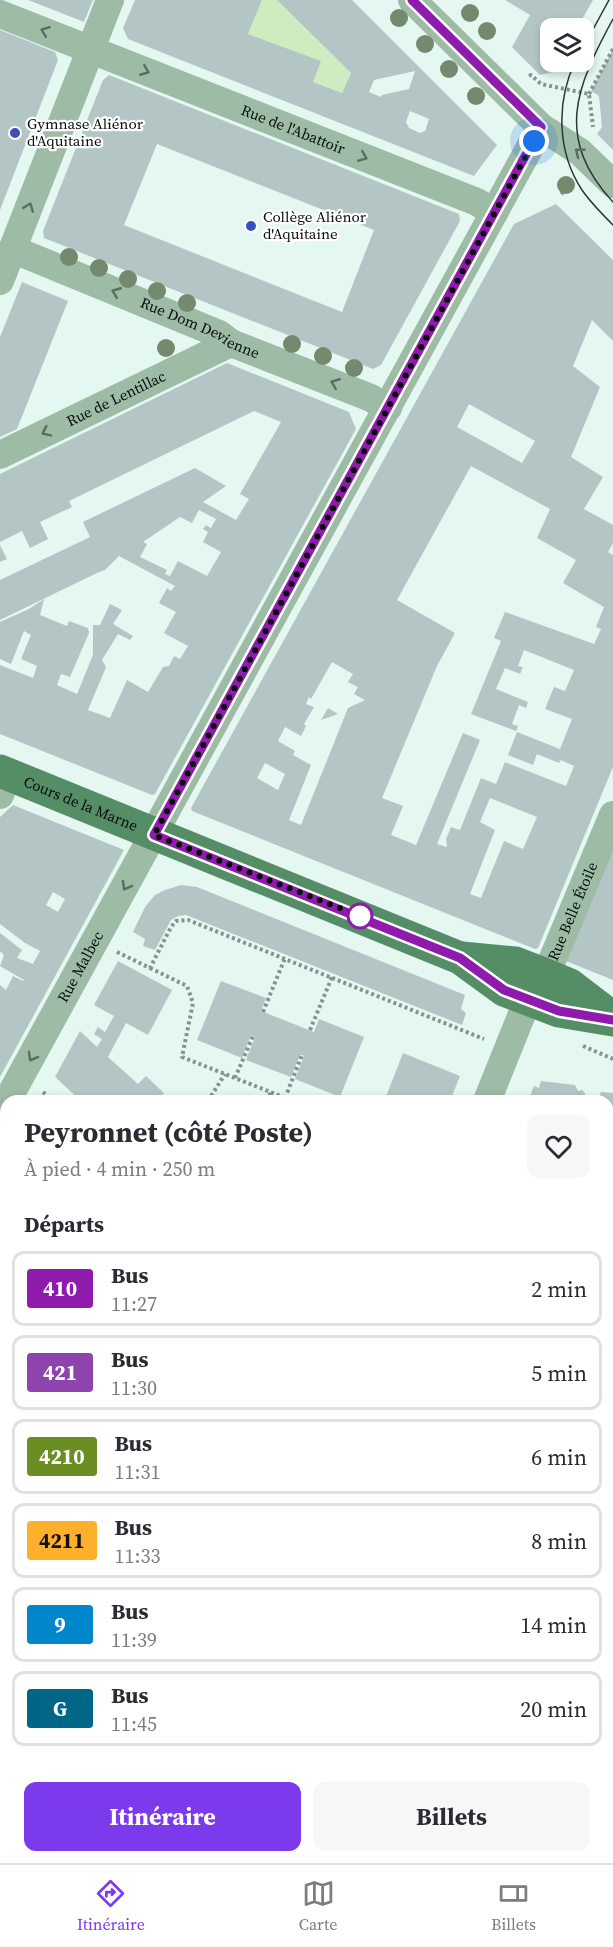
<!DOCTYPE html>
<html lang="fr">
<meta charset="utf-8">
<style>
:root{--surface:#fff;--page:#f7f7f7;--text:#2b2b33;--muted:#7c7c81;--line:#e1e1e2;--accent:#7c3aed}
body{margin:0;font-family:"Source Serif 4",serif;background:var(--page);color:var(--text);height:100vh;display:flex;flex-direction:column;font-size:22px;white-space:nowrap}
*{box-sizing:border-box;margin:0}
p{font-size:20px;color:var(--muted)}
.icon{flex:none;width:33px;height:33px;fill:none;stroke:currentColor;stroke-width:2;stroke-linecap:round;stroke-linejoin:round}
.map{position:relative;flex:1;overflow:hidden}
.sheet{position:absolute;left:0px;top:1095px;width:614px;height:768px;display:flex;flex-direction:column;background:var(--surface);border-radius:18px 18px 0 0;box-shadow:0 3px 9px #0003}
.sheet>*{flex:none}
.badge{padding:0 12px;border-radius:4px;font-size:21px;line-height:39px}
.buttons{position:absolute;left:540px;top:18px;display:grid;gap:12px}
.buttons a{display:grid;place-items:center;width:54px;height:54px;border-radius:12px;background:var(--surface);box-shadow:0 3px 9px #0003;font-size:30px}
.you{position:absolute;width:30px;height:30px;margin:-15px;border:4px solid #fff;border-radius:50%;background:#1a73e8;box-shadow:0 0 0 9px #1a73e833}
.map>.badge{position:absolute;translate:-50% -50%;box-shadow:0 0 0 3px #fff}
h2{padding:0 24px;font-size:22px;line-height:54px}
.round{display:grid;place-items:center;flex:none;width:63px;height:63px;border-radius:12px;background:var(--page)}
.headline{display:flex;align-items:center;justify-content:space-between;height:102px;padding:0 24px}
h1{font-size:28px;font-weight:700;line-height:45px}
.action{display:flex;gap:12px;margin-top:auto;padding:12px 24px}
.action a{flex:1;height:69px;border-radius:12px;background:var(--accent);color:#fff;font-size:24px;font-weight:700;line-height:69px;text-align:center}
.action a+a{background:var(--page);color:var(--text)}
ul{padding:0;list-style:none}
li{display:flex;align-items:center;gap:18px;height:75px;margin:0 12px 9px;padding:0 12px;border:3px solid var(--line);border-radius:12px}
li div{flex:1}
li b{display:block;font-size:22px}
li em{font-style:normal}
li .badge{min-width:66px;font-weight:700;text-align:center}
.menu{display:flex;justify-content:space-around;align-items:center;height:84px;border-top:2px solid var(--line);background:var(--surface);font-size:16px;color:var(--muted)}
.menu a{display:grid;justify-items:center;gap:3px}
.menu .on{color:var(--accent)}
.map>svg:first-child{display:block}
.green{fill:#cfebc0}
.building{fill:#b3c6c5;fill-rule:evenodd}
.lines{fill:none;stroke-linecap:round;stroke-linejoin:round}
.path{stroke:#86928f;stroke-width:4;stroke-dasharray:3 3;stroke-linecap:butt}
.minor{stroke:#9ebba6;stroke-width:28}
.major{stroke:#558d67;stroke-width:33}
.tram{stroke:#2e3533;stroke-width:1.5}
.tree{fill:#748a6f}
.oneway{stroke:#5a6d61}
.line-casing{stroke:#fff;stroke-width:14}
.line{stroke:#8f1bac;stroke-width:9}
.walk{stroke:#080d0c;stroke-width:6;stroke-dasharray:0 10.8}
.poi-dot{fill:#384ec1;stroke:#fff;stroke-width:2}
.stop-dot{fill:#fff;stroke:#8f1bac;stroke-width:3}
.labels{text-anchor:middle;stroke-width:4.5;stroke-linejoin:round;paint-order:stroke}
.poi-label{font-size:15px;fill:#080d0c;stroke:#fff;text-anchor:start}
.street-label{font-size:15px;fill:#080d0c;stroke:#fff}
</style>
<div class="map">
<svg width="613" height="1863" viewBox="0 0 613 1863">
<rect width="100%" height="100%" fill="#e5f7f1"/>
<path class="green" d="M262,0h15l74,73 -9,20 -29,-11 7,-21 -72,-27z"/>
<path class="building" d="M28,0h65l-9,22z
M135,0h127l-14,34 73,27 -8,21 29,11 9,-20 -74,-73h75l145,145 -23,31 -346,-137 -5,-11zM415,71l-6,18 -27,6 -1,2 -12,-5 5,-12zM410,111l19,8 -4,12 -5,2 -11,-5 -3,-6z
M505,0h88l-16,28h-27v34h9l-6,10 -13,3 -28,-28 18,-32z
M0,30l55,22 3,8 -58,150z
M613,49v101l-16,-16 5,-7 -3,-31 -8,-5z
M109,75l350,139 1,7 -79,144 -8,4 -329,-131 -1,-7 60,-151zM157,144l217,86 -32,82 -218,-87z
M556,204l57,56v81l-21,-21 -19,46 27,21 -29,70 32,20 -19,32 29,16v18l-5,9 5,3v212l-75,181 -3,1 -343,-138 -1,-3 323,-584zM469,404l66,37 -13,22 -65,-36zM471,466l79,43 -13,29 39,22 -13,23 41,24 -8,20 5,2 -7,15 -89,-32 -11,26 7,3 -30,73 45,17 2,-5 -6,-2 7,-19 7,3 2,-6 -32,-13 9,-21 15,6 3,-7 -5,-1 6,-16 50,20 -9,21 -11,-4 -9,22 27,10 -12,30 -43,-17 -9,23 25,10 4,-11 22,9 2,-3 13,6 -8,20 -61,-24 -9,22 -15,-6 -21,52 -9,-3 -5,12 1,8 -10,-3 43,-104 -17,-7 -47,112 -25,-10 12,-29 -21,-8 55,-132 18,-33 -58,-33zM332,662l21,12 -5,8 10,5 -4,7 11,6 -17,8 -47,117 -12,-5 22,-55 -18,-10 2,-4 -17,-10 7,-14 16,9 5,-10 -2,-2 10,-17 -8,-3 3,-7 2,2zM265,763l20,11 -7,16 -21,-12zM490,798l47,19 -14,32 -19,-8 -23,57 -11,-4 25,-64 -15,-8z
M22,282l46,19 -51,128 -17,8v-100z
M227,363l122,49 7,17 -201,365 -3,1 -152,-61v-69l33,13 4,-12 -16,-7 10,-24 -7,-4 -13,33 -11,-5v-37l29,-13 15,-10 -4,16 27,11 2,-5 19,7 1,5 -19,44 -9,-3 -4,11 20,9 16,-39v-30h7l10,-21 12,6 -9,14 20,12 -3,4 -12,-6 -16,26 4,7 -18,43 22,8 17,-38 21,12 15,-25 6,-1 5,-10 6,3 8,-13 -24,-13 12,-21 -17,-9 8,-15 4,3 4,-5 -56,-30 -14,14 -6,2 -99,48v-40l90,-43 -7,-15 112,-54 31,18 -23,16 33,18 13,-21 -9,-5 41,-72 -27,-11 -185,90 3,6 -32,15 8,17 -18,9 -8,-17 -22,11v-68zM199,510l17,9 -5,9 -5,-3 -3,4 5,3 -5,10 18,10 -14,24 -29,-15 -8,15 -5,-2 2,-4 -27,-13 7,-13 -4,-2 37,-25 12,6z
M0,545l7,14 -7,3z
M328,708l10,6 -17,6z
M13,805l111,45 -124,227v-92l6,5 7,-14 10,5 1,-1 -24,-14 4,-11 -4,-4v-18l22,17 -5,8 16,6 7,-13 -15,-8 -25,-19v-107zM53,892l12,7 -7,13 -12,-7z
M613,847v133l-47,-19z
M181,885l16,2 268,108 -4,14 5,4 -4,12 -276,-110 -8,1 -7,4 -16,30 -12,-4 2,-7 -12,-7 12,-25 10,-12 10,-5z
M118,961l54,29 -24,45 -22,-12 -18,34 30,27 8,-8 18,17 -7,8h-76l-26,-24 25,-46 17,16 5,-8 -8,-5 4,-7 7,5 9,-16 -20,-11z
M221,981l45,17 -5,13 53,21 5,-13 45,18 -24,60 -45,-18 9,-23 -2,-1h-2l-9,22 -45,-17 9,-23 -4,-2 -9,23 -45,-18z
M403,1053l57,23 -10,25h-60l-5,-2z
M541,1081l34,4 3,6 4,-1 3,3v4l-3,4h-54l6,-15 5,2z
M601,1092l12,1v103l-5,-2v-93h-11z
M6,1147v118l-6,10v-117z
M608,1246l5,2v54l-5,-3z
M0,1281l6,4v5l-6,10z
M6,1347v44l-6,8v-43z
M6,1419v66l-6,6v-66z
M608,1489l5,5v88l-5,-5z
M6,1540v26l-6,-7v-13z
M0,1602l6,7v45l-2,-3 -4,3z
M6,1671v45l-4,3 -2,-3v-15l4,-4 -4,-4v-16z
M613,1700v41l-5,6v-41z
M613,1752v46l-5,5v-45z
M6,1770v26l-6,5v-26z
M613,1805v19l-5,5v-19z
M37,1857h54l6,6h-54z
M105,1857h41l-7,6h-41z
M187,1857h42l6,6h-54z
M267,1857h35l5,5 6,-5h96l-6,6h-131z
M479,1857h50l-5,4 -3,-3 -6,5h-30z
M563,1857h17l7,6h-22l2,-2z"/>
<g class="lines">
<path class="path" d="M529,76l2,-1 10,9 48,10 4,33
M589,94l24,-45
M561,194l13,-11
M117,952l33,16 21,-41 5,-6 12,-1 296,119
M150,968l37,18 6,17 -11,54 111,44
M263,1012l22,-54
M310,1030l22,-53
M583,1046l30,13
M235,1078l18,-42
M43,1092l10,9
M285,1098l17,-43
M208,1101l17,-27
M267,1101l4,-9
M608,1344l5,2
M608,1375l5,3
M608,1396l5,-7
M608,1440l5,-7"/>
<g class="minor">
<path d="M412,0l129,127 39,25 33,32"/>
<path id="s1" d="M0,14l477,188 17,11"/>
<path id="s2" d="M12,249l207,85 12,9 140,55 17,10"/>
<path d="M0,281l110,-281"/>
<path id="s3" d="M0,455l231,-112"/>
<path d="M0,795l8,-21"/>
<path id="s4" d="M546,975l67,-160"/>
<path id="s5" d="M7,1101l534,-974"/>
<path d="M487,1101l41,-102"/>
<path d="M0,1516l6,-6"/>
<path d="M0,1574l6,7"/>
<path d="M608,1626l5,4"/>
<path d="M608,1691l5,-5"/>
<path d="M252,1857l6,6"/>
<path d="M165,1863l6,-6"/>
<path d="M429,1863l6,-6"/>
</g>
<g class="major">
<path id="s6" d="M0,771l460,187 44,32 55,21 54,9"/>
<path d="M462,958l53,5 31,12 24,10 43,33"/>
</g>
<path class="tram" d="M613,19c-37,68 -59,119 0,183
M584,46l25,-46
M575,62c-19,40 -18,90 7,128 9,13 20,24 31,35"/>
</g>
<g class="tree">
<circle cx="470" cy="13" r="9"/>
<circle cx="399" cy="18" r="9"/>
<circle cx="487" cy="31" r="9"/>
<circle cx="425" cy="44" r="9"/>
<circle cx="449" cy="69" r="9"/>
<circle cx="476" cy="96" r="9"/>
<circle cx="566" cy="185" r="9"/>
<circle cx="69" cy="257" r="9"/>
<circle cx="99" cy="268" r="9"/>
<circle cx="128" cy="279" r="9"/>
<circle cx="157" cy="291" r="9"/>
<circle cx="187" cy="303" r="9"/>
<circle cx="292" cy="344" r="9"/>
<circle cx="166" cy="348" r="9"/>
<circle cx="323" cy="356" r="9"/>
<circle cx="354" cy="368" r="9"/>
</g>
<defs><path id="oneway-chevron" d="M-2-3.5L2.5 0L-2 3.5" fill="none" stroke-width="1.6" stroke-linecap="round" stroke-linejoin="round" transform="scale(1.5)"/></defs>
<g class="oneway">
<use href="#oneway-chevron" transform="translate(45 31) rotate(-159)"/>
<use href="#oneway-chevron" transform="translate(145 71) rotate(22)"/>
<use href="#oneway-chevron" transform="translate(579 152) rotate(-141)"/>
<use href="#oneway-chevron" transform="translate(363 157) rotate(22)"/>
<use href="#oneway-chevron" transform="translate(29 207) rotate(-69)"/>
<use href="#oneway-chevron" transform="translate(116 292) rotate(-158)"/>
<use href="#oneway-chevron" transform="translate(335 383) rotate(-158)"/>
<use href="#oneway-chevron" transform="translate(46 432) rotate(154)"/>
<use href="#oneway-chevron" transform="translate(126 886) rotate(119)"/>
<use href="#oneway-chevron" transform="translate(32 1057) rotate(119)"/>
</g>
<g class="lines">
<defs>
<path id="line" d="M412,0l129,127 -387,708 306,123 44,32 55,21 54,9"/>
</defs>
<use href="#line" class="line-casing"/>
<use href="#line" class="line"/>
<path class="walk" d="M360,916l-206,-81 380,-694"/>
</g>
<g class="poi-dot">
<circle cx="15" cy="133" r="6"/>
<circle cx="251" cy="226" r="6"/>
</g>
<circle class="stop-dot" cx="360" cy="916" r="12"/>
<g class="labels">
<g class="poi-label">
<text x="27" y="129">Gymnase Aliénor<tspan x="27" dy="17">d'Aquitaine</tspan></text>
<text x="263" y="222">Collège Aliénor<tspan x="263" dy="17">d'Aquitaine</tspan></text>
</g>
<g class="street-label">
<text dy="5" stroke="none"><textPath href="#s1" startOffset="315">Rue de l'Abattoir</textPath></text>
<text dy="5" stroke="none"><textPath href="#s2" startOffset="204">Rue Dom Devienne</textPath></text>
<text dy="5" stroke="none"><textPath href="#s3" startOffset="129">Rue de Lentillac</textPath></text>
<text dy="5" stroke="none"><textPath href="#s6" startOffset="87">Cours de la Marne</textPath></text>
<text dy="5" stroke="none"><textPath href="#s4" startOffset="69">Rue Belle Étoile</textPath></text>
<text dy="5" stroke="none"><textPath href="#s5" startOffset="153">Rue Malbec</textPath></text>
</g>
</g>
</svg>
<div class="buttons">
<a><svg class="icon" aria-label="layers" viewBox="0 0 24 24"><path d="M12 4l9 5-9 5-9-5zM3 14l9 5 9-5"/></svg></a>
</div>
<div class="you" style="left:534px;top:141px"></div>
<section class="sheet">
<div class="headline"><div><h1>Peyronnet (côté Poste)</h1><p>À pied · 4 min · 250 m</p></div><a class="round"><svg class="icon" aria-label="heart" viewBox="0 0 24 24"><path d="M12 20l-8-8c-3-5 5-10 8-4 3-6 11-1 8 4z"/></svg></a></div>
<h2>Départs</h2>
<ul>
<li><span class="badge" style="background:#8f1bac;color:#fff">410</span><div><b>Bus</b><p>11:27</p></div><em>2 min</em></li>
<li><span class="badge" style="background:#8e44ad;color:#fff">421</span><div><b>Bus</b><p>11:30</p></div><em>5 min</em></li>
<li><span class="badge" style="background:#6b8e23;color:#fff">4210</span><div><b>Bus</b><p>11:31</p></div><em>6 min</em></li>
<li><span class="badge" style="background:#feb02d;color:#111">4211</span><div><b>Bus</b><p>11:33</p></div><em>8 min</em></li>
<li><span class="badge" style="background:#0086cb;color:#fff">9</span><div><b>Bus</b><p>11:39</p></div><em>14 min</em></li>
<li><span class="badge" style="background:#006685;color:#fff">G</span><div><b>Bus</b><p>11:45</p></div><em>20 min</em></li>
</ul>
<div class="action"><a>Itinéraire</a><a>Billets</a></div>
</section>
</div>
<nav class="menu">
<a class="on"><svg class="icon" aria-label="directions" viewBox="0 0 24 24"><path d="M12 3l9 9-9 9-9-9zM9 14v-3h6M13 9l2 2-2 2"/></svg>Itinéraire</a>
<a><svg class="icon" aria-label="map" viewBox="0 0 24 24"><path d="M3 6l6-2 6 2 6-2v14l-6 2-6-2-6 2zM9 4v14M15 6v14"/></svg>Carte</a>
<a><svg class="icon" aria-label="tickets" viewBox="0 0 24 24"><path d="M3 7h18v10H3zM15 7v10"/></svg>Billets</a>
</nav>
